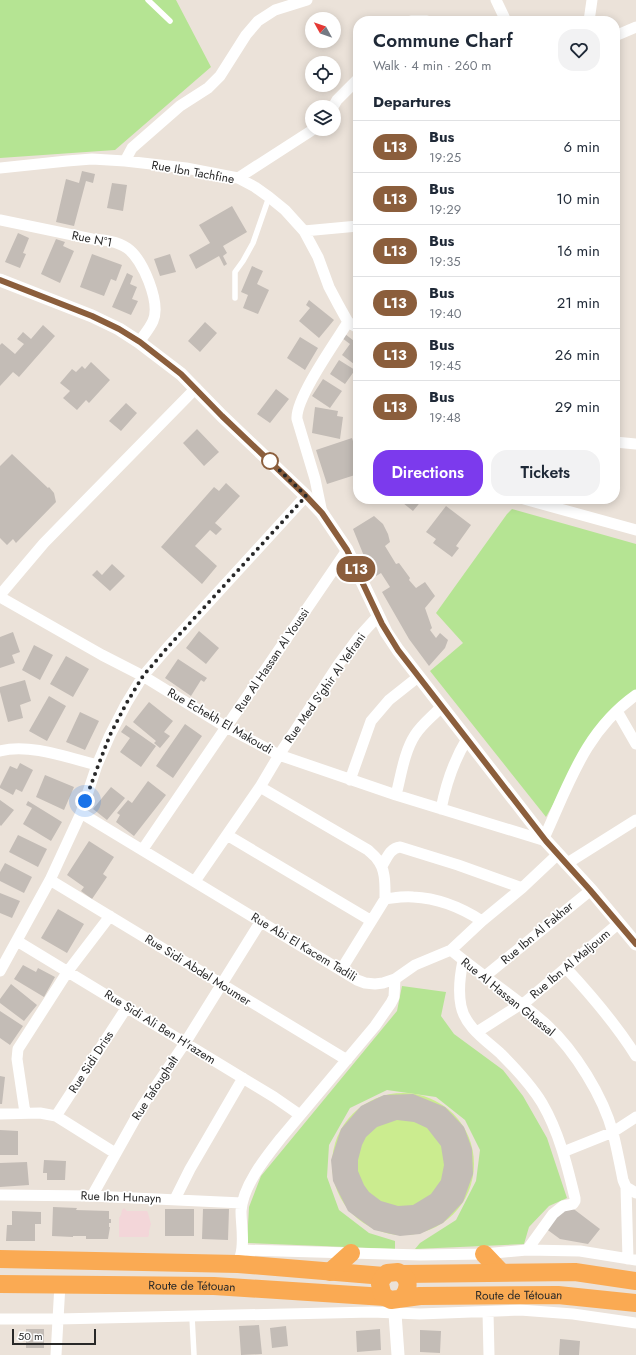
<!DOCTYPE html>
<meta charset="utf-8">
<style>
:root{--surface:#fff;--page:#f2f2f3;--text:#1f2937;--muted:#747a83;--line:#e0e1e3;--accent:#7c3aed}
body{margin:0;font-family:Jost,sans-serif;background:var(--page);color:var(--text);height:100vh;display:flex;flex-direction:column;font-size:15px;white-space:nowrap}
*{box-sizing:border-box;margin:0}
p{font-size:13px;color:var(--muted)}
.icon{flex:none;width:22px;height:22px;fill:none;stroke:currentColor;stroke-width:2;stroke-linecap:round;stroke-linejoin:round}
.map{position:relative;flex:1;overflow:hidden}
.panel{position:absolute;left:353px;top:16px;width:267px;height:488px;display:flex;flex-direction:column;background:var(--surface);border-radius:16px;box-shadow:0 2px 10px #0003}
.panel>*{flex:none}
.badge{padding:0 8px;border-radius:13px;font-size:14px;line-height:26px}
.needle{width:26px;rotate:310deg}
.fabs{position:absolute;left:305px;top:12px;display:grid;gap:8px}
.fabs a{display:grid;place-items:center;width:36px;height:36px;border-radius:50%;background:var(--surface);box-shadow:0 2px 10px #0003;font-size:20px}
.scale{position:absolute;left:12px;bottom:10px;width:84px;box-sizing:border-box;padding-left:4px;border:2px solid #282828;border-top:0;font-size:11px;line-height:14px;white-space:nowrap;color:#282828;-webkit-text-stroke:3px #fff;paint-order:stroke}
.you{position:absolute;width:20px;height:20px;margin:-10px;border:3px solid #fff;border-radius:50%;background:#1a73e8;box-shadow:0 0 0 6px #1a73e833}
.map>.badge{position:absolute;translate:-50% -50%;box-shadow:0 0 0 2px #fff}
h2{padding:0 20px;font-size:15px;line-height:36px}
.round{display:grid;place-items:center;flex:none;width:42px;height:42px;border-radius:16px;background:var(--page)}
.overview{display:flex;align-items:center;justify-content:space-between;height:68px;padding:0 20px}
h1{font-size:19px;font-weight:600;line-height:30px}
.button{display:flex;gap:8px;margin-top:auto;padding:8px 20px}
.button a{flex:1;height:46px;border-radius:16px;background:var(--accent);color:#fff;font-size:16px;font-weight:600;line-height:46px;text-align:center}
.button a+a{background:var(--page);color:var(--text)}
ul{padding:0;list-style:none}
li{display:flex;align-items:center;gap:12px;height:52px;padding:0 20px;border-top:1px solid var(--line)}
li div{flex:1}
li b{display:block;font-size:15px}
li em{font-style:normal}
li .badge{min-width:44px;font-weight:700;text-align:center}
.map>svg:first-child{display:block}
.medical{fill:#f3d6d9}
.green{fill:#b5e493}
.pitch{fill:#cbec8f}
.building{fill:#c3bcb6;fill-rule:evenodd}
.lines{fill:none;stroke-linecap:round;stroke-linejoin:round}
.service{stroke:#fff;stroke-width:5.5}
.minor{stroke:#fff;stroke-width:11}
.tertiary{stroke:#fff;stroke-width:13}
.trunk{stroke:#faaa53;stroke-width:18}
.line-casing{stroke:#fff;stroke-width:9}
.line{stroke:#8b5e3c;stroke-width:6}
.walk{stroke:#282828;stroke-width:4;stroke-dasharray:0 7.2}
.stop-dot{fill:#fff;stroke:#8b5e3c;stroke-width:2}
.labels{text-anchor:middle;stroke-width:3.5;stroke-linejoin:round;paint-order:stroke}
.street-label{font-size:12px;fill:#282828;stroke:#fff}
</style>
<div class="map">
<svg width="636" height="1355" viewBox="0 0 636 1355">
<rect width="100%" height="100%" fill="#ebe2d9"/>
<path class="medical" d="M124,1208l3,3h20l1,2 3,11 -2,7v4l-1,2h-29v-19l2,-3 1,-5z"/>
<path class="green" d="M0,0h176l35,67 -96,83 -115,8z
M512,509l124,35v154l-39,28 -51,91 -116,-146 33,-28 -27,-30 71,-99z
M402,986l44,6 -5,24 13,18 49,36 20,26 24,42 20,60 -18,8 -20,21 -5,17 -109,5 5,-6 36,-23 20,-39 4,-31 -15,-30 -29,-23 -49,-7 -37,18 -21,37 -2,32 12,33 30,23 26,8v8l-148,-6 2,-36 12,-31 136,-165z"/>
<path class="pitch" d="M332 1164a71 71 0 1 1 142 0a71 71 0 1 1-142 0Z"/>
<path class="building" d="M82,171l13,3 -2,9 -7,-2 -12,45 -18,-4 10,-43 13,4z
M112,183l15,2 -4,26 -16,-3z
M232,206l15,26 -24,14 4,7 -4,3 4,8 -3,2 -5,-10 -23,13 -7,-14 21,-12 -11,-18z
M18,233l11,5 -6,15 3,1 -6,14 -15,-6z
M56,239l9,3 -2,4 11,5 -14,32 -19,-9z
M92,254l30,11 -6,16 -5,-2 -7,17 -24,-9z
M170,254l6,18 -16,4 -6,-17z
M252,266l11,5 -6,13 12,6 -11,24 -15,-6 5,-13 -7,-3z
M127,273l6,3 -3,8 7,3 -5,12 6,2 -7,14 -19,-8z
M309,300l25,20 -15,18 -20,-17 11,-13 -4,-3z
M205,322l12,11 -17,19 -12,-11z
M43,325l12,11 -36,41 -6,-5 -13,14v-41l2,-2 13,11 9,-10 -7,-5 6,-7 8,7z
M345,334l13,10v23l-16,-12 8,-11 -8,-6z
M300,337l18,11 -13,22 -18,-12z
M339,360l16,10 -10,14 -15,-10z
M91,362l19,18 -21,23 -3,-3 -9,10 -14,-12 7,-7 -10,-8 12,-14 4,3 6,-6 3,3z
M323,379l19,12 -12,17 -18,-12z
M276,389l13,10 -19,24 -13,-9z
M126,403l11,10 -16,18 -12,-10z
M315,407l23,4 -1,5 6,1 -3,22 -28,-6z
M197,429l22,23 -15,14 -21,-23z
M352,438l6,19v17l-31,10 -11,-34z
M12,454l36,34 1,-1 5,6 2,9 -40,41 -3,-4 -6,6 -7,-7v-72z
M226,483l14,13 -25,27 7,6 -6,6 -6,-5 -15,16 22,20 -15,18 -41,-37 53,-60 5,4z
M398,499h25l-10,12z
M446,506l25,19 -15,21 3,2 -7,9 -19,-14 3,-4 -10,-7z
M374,516l9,8 5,10 2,8 -5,4 11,18 3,-1 11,15 -1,2 7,8 9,-6 10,14 -10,12 7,20 -2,2 6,8 4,-5 8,7 -3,8 -16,18 -20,-27 -27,-47 8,-5 -9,-14 -5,3 -12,-20 -11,-27z
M112,564l13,12 -15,15 -18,-16 5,-5 5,5z
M199,631l20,17 -13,16 -20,-16z
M13,632l7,20 -8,3 3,8 -15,5v-31z
M34,645l19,10 -13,25 -18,-10z
M66,656l23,13 -16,28 -23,-13z
M178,659l29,19 -3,4 -3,-2 -10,16 -26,-18z
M25,680l6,21 -11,4 3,13 -15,4 -8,-30v-5z
M49,696l17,10 -19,35 -18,-10z
M149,702l24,19 -9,11 6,4 -10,12 -6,-5 2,-2 -23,-19z
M80,712l19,9 -14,29 -19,-8z
M185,724l17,12 -29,42 -17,-12z
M126,725l30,21 -15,21 -21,-15 10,-14 -9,-6z
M20,763l13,7 -11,22 -6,-3 -3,6 -13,-7v-2l10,-20 7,3z
M45,775l29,12 -10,23 -28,-13z
M148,781l18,14 -32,41 -18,-14 4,-7 -3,-2 11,-13 4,3z
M111,787l14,11 -18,22 -14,-11z
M0,800l14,10 -13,16 -1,-1z
M28,801l34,21 -11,19 -28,-17 9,-16 -6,-3z
M18,835l29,14 -9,18 -29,-15z
M89,841l25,16 -11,17 4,3 -15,22 -11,-8 3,-4 -17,-12z
M5,863l27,14 -8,16 -24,-12v-9z
M0,893l20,8 -8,17 -12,-5z
M58,909l26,15 -17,29 -26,-15z
M23,965l13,7 2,-4 17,9 -11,20 -30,-18z
M11,984l26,21 -13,16 -24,-18v-4z
M0,1011l23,15 -13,19 -10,-7z
M0,1076l5,1 -3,27h-2z
M413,1094l32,13 19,20 8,22 1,25 -10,28 -20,21 -23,11 -20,2 -26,-6 -26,-19 -15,-30 -2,-21 10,-31 20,-23 23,-11zM397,1120l17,2 13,6 14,18 3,19 -3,15 -10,14 -18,11 -15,1 -17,-5 -12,-9 -5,-7 -6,-14v-11l4,-15 4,-8 11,-10z
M0,1130l18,1v24h-18z
M44,1160l22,1 -1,19h-18v-7h-4z
M27,1162l2,23 -29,2v-24z
M53,1207l24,1 -1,2 33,1v8h2v4h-2v4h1l-2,12h-22v-3h-13v1l-21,-1z
M571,1207l29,22 -12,15 -28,-5 -15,-11 13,-18z
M165,1209h29v27h-29z
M203,1209h26l-1,31 -26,-1z
M12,1211l29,1v12h-6v17h-29l1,-16h5z
M259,1325l3,29 -21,1 -2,-29z
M286,1326l2,20 -16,2 -2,-20z
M26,1329h18v19h-18z
M380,1329l1,21 -24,2 -1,-21z
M420,1330l21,1 -1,22 -20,-1z
M560,1339l20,2 -1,14h-20z"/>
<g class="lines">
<path class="service" d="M148,0l22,21
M235,298v-26l8,-11 10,-18 16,-46
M192,1317l2,38"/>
<path class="minor" d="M496,0l10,21
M411,21h16
M589,21l3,-21
M615,36l21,-9
M333,107l4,-7 21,-21
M125,161l7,-13 48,-42 28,-18 12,-12 26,-41 12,-14 17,-11 32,-10
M0,168l67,-7 25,-2 33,2 61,7 52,10 17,9 14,10 16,13 19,21 14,26 11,30 9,17 10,18 10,6
M238,178l76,-49
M0,220l92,19c12,1 25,2 35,9 16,11 34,55 26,73 -3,7 -9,14 -14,21
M304,231l54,-5
M615,442l21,2
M524,499l112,31
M322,513l-7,-34 -18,-60c-2,-20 39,-78 51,-97
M0,595l44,-52 152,-155
M0,597l102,58 41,21 83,51 53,28 117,40 150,46
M617,711l19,33
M0,751c29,-8 69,7 97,14
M350,780l21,-59 18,-21 29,-23
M260,787l108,63c3,3 7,6 9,9 9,10 8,27 8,40l-44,71
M396,795c5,-19 8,-43 19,-60 7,-11 18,-19 26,-28
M441,809c5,-25 13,-49 26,-70
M81,813l276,167 8,3 10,1 8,-1 12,-4 20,-14 36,-15 31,-29 40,-33 35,-33
M227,835l143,85
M544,838c25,-54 41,-107 92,-143
M143,849l204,-299
M566,864l70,-44
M382,866c5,-8 8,-18 18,-19l58,18 64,23
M50,880l297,180
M195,881l65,-94 19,-32 59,-90 20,-27 20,-22
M385,899c9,-1 18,-3 28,-2 24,1 49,11 69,24
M17,941l257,156 26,18
M451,950c31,26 66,48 96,75 28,26 56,71 66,108 4,16 7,32 10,47l3,7 10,6
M463,961c-3,14 -5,30 -2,45 4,21 26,35 40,48 15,15 30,31 41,49 17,29 25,62 33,95v3l-2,3 -10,2 -10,8 -26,36
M566,968c25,27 50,56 70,88
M0,971l50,-91 31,-67 16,-48 13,-30 16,-31 17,-28 24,-28 139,-152
M484,977l107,-87
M522,1005l97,-82
M477,1032l44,-28
M25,1113l-8,-54 1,-10 50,-78 42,-55
M0,1114l40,-1 16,3 59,37
M56,1116l71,-109
M563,1152l50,-20 23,-15
M626,1187l2,72
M0,1195l92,1 150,7
M92,1196l51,-91 42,-62 76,-122
M175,1199l15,-30 53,-91
M242,1250l178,5 64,-1 43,-4 53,1 56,9
M240,1257c5,-14 1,-31 1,-46 2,-26 25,-54 40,-73l94,-112 16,-23 3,-6 1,-18
M488,1312l1,43
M0,1319h58l314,-7 48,2 100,-4 53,4 63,9
M56,1355l4,-71"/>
<path class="tertiary" d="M0,280l92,36 27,13 20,13 42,32 41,42 84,80 16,17 25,37 39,82 12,18 148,191 45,49 45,54
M394,1300l4,55"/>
<g class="trunk">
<path d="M484,1254l17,18"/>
<path d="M0,1259l238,5 146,12"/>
<path d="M330,1272l21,-19"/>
<path d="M402,1274l173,-2 61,9"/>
<path id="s1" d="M0,1284l214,2 171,11"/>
<path id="s2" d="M402,1298c8,-9 8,-21 -4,-26l-11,1 -6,7 -1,4 2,9 3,4 6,3 29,-4 138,-1 78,8"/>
</g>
</g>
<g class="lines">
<defs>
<path id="line" d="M0,280l92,36 27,13 21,13 41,32 41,42 84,80 16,17 25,37 35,74 16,26 148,191 44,49 46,54"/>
</defs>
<use href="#line" class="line-casing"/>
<use href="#line" class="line"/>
<path class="walk" d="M85,801l13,-35 12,-31 16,-31 17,-28 24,-28 139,-152 -36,-35"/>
</g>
<circle class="stop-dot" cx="270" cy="461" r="8"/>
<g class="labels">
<g class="street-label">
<text transform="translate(193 172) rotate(10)" y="4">Rue Ibn Tachfine</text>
<text transform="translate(92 239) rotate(11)" y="4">Rue N°1</text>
<text transform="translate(272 660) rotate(-56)" y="4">Rue Al Hassan Al Youssi</text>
<text transform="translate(325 688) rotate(-55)" y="4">Rue Med S'ghir Al Yefrani</text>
<text transform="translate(220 721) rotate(30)" y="4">Rue Echekh El Makoudi</text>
<text transform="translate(537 933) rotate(-40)" y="4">Rue Ibn Al Fakhar</text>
<text transform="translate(304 947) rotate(31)" y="4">Rue Abi El Kacem Tadili</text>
<text transform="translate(570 964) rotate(-40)" y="4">Rue Ibn Al Maljoum</text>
<text transform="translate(198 970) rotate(32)" y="4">Rue Sidi Abdel Moumer</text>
<text transform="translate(508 997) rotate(39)" y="4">Rue Al Hassan Ghassal</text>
<text transform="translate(160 1027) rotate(32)" y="4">Rue Sidi Ali Ben H'razem</text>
<text transform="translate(91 1062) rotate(-57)" y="4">Rue Sidi Driss</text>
<text transform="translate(155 1088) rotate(-57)" y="4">Rue Tafoughalt</text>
<text transform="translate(121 1197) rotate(2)" y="4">Rue Ibn Hunayn</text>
<text dy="4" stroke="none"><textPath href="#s1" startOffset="192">Route de Tétouan</textPath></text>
<text dy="4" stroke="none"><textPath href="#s2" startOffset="205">Route de Tétouan</textPath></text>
</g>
</g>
</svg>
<div class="fabs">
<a><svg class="needle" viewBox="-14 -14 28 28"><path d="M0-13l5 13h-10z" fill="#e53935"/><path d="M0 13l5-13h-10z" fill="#747a83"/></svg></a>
<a><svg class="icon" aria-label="locate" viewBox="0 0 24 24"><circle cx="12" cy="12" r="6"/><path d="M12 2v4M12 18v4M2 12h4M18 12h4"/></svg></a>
<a><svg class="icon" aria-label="layers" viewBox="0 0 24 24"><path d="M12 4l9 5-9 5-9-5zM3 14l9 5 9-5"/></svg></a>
</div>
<div class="scale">50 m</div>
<div class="you" style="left:85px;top:801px"></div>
<b class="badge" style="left:356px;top:569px;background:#8b5e3c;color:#fff">L13</b>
<section class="panel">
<div class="overview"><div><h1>Commune Charf</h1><p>Walk · 4 min · 260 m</p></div><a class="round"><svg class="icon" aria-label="heart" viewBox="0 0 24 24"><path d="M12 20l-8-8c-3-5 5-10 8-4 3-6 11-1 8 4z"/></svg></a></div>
<h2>Departures</h2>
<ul>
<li><span class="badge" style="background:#8b5e3c;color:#fff">L13</span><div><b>Bus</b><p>19:25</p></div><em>6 min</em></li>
<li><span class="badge" style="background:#8b5e3c;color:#fff">L13</span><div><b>Bus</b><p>19:29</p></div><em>10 min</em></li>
<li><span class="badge" style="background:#8b5e3c;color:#fff">L13</span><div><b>Bus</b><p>19:35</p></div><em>16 min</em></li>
<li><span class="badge" style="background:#8b5e3c;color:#fff">L13</span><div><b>Bus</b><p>19:40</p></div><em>21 min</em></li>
<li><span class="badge" style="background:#8b5e3c;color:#fff">L13</span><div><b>Bus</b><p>19:45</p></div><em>26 min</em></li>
<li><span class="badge" style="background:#8b5e3c;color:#fff">L13</span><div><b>Bus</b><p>19:48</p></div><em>29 min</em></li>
</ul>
<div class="button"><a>Directions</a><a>Tickets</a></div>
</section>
</div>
